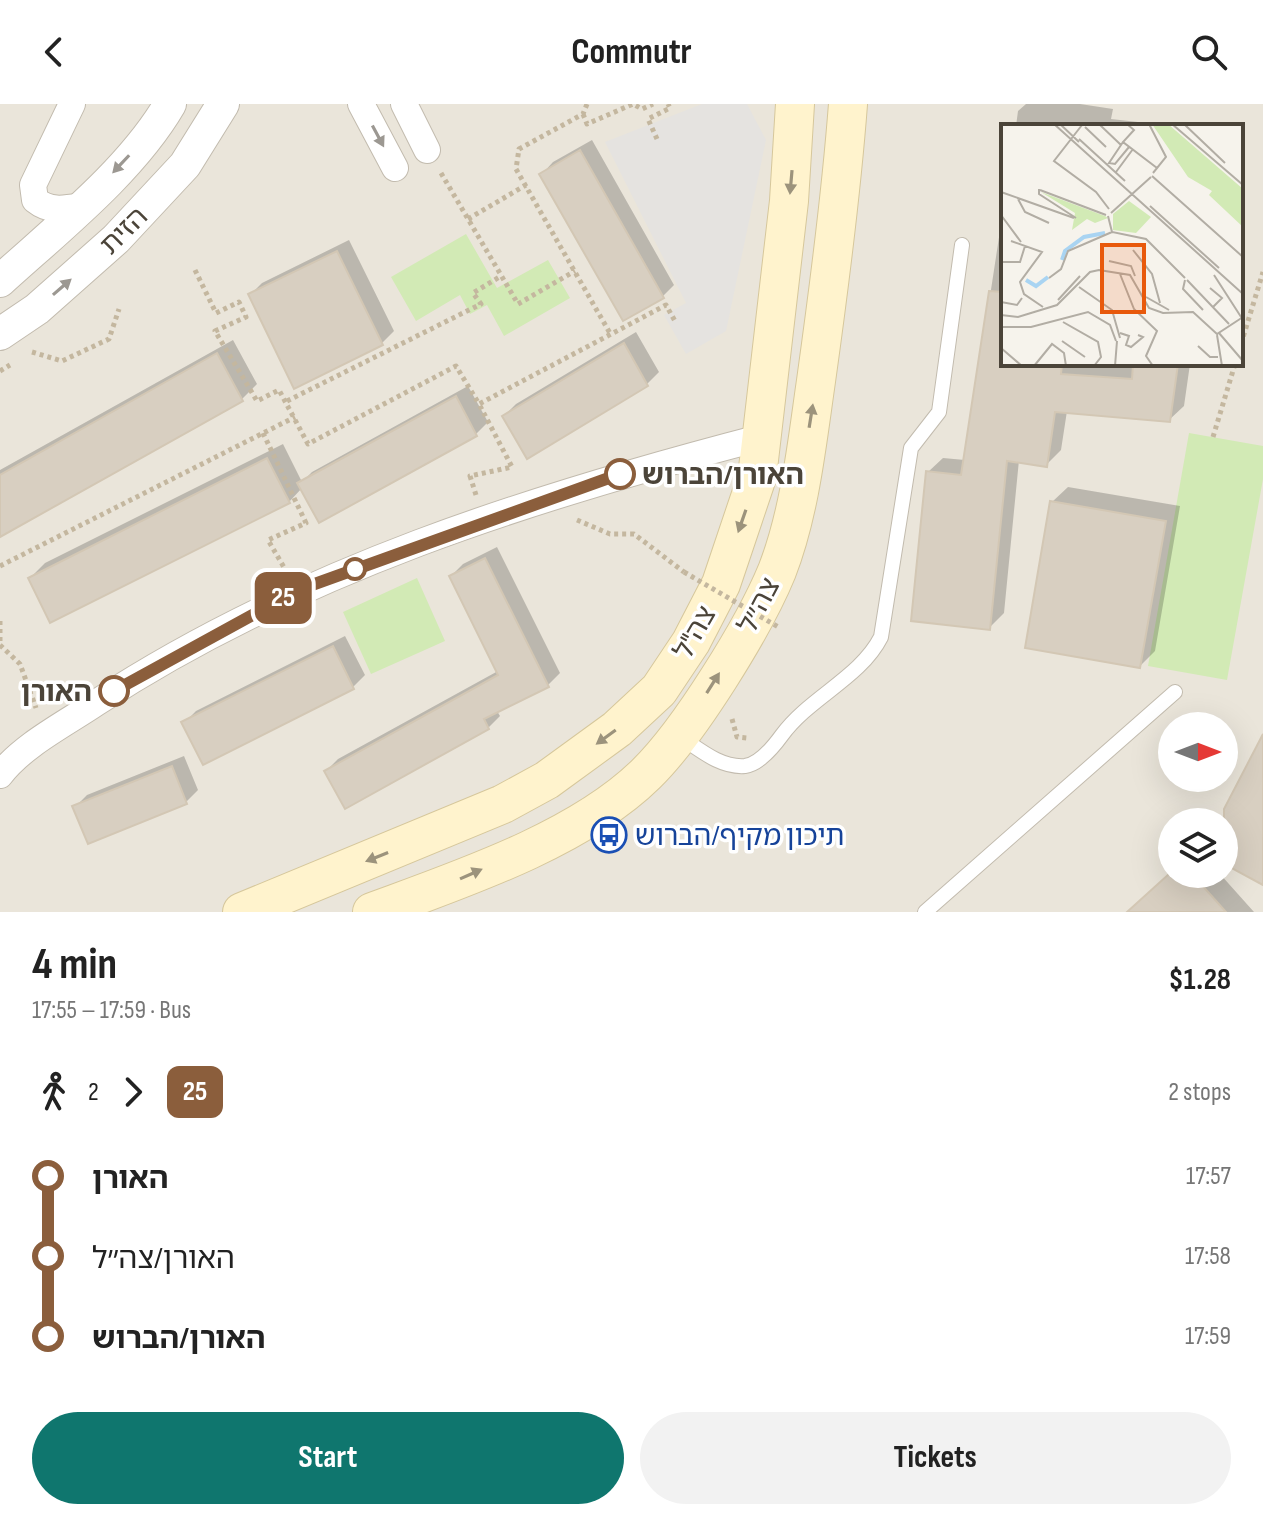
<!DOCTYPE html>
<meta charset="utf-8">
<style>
:root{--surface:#fff;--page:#f2f2f2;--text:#222;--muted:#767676;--accent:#0f766e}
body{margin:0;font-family:"Sofia Sans Condensed","Noto Sans Hebrew",sans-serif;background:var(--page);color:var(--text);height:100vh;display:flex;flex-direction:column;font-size:30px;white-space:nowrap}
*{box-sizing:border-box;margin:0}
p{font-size:26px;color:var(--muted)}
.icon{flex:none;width:44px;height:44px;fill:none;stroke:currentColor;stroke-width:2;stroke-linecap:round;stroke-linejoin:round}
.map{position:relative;height:808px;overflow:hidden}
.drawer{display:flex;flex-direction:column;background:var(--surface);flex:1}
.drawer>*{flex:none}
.badge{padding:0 16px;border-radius:12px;font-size:28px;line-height:52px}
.needle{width:52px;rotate:90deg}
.buttons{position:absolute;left:1158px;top:608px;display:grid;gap:16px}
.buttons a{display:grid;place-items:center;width:80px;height:80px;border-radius:50%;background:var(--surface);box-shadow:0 8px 32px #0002;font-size:40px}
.map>.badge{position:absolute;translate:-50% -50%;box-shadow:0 0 0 4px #fff}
.legs{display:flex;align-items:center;gap:12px;height:88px;padding:0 32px;font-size:26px}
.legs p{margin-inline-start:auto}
.overview{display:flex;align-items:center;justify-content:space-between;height:136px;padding:0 32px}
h1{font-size:44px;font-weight:700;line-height:60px}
.cta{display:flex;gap:16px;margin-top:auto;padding:16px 32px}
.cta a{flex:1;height:92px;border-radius:48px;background:var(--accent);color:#fff;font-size:32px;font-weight:700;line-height:92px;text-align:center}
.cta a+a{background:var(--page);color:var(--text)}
ul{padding:0 32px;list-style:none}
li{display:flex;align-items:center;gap:28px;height:80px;font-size:30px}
li i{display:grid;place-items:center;width:12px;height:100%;margin:0 10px;background:currentColor}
li i::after{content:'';width:20px;height:20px;margin:-10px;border:6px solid;border-radius:50%;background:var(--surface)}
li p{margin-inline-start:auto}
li:first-child i{background:linear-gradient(#0000 50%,currentColor 0)}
li:last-child i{background:linear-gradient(currentColor 50%,#0000 0)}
header{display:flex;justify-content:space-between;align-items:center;height:104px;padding:0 32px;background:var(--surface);font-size:36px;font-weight:700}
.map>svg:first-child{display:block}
.residential{fill:#eae5da;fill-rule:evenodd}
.green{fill:#d2eab5}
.parking{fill:#e5e3e0}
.shadow{fill:#0003}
.building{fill:#d8cfc1;stroke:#d3c7b4;stroke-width:2}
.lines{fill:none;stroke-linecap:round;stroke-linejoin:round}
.service-casing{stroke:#c2bbae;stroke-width:16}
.minor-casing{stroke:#c2bbae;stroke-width:28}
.tertiary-casing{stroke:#c2bbae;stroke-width:34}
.secondary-casing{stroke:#d6c79b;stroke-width:40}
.path{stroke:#c4b79f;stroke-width:5;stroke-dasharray:4 4;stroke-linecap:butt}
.service{stroke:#fff;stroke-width:14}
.minor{stroke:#fff;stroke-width:26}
.tertiary{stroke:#fff;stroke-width:32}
.secondary{stroke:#fff3cd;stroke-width:38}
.path-bridge{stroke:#c4b79f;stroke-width:5;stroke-dasharray:4 4;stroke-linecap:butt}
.oneway{fill:#9c9892}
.oneway2{fill:#9c937c}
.line-1-casing{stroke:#fff;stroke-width:18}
.line-1{stroke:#8b5e3c;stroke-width:12}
.stop-1-dot{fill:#fff;stroke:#8b5e3c;stroke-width:4}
.labels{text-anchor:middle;stroke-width:7;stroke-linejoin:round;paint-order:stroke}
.street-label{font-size:28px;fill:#4b4439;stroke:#fff}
.stop-label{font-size:28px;font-weight:bold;fill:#4b4439;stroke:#fff;text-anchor:start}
.transit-label{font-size:28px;fill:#164399;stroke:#fff;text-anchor:start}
.inset-river{fill:none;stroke:#a9d4f2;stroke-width:4}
.inset-road{fill:none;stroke:#b2ada4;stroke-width:2}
.view{fill:#e8590c;fill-opacity:0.15;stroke:#e8590c;stroke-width:4}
.inset-edge{fill:none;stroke:#4b4439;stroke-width:4}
</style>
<header><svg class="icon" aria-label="back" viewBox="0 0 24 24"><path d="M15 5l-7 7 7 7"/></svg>Commutr<svg class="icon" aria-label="search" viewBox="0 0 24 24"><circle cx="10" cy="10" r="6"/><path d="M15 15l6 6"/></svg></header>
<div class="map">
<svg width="1263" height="808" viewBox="0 0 1263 808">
<rect width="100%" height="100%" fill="#f6f3ec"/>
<path class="residential" d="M0,0h1263v808h-1263zM1003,22h238v238h-238zM1172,622h52v52h-52zM1172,718h52v52h-52z"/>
<path class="green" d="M466,130l31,54 51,-28 22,38 -66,38 -17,-31 -17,9 -10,-19 -44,26 -25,-44z
M1189,329l74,13v33l-36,201 -79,-14z
M417,474l28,63 -74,33 -28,-62z"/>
<path class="parking" d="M702,0h45l19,36 -40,191 -40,23 -22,-39 22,-12 -81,-161z"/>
<path class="shadow" d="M1026,0h54l33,5 -2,10 63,7h-158l2,-15z
M592,36l82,145 -12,12 -120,-123 11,-12z
M1003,107v153h187l-6,42 -15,14 -102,-9 -6,39 -15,15 -27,-5 -15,153 -15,15 -61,-156 15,-14 22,2z
M349,136l45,91 -12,12 -132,-48 12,-12z
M636,228l23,40 -12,12 -119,72 -24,-40 12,-12z
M233,236l24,44 -15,15 -237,132 -5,-9v-52z
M468,282l20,36 -12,12 -156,86 -18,-32 -13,14 -259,76 15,-15 238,-119 19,38 10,-10z
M1068,383l112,19 -25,145 -15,15 -88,-164z
M497,443l63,126 -12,12 -51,26 3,5 -12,12 -162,43 12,-12 160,-88 -47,-95 12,-12z
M345,532l20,39 -12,12 -149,75 -20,-39 12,-12z
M184,652l14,34 -12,12 -97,40 -14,-35 12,-12z
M1172,768l48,2 34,38h-126z"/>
<path class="building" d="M580,46l84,148 -41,23 -84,-147z
M337,147l46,94 -89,44 -46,-95z
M989,187l14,1v72h59l-1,10 71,5 1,-15h45l-8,58 -115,-10 -8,55 -40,-6 -17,169 -79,-9 15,-150 35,4z
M624,239l24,43 -121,73 -25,-43z
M217,249l26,48 -243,136v-62z
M456,292l21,40 -158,87 -22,-40z
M267,354l23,45 -240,120 -22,-45z
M1050,397l116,20 -26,147 -115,-20z
M485,454l64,129 -65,32 5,10 -144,80 -21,-38 174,-96 -49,-99z
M333,542l21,43 -151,76 -22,-43z
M1263,630v151l-39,-21v-55z
M172,662l15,38 -99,40 -16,-38z
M1169,770h23l34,38h-99z"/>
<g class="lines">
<defs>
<path id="service" d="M679,632c20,13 41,32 66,30 15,-2 29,-20 37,-31 28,-38 78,-57 99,-98l30,-189 28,-36 23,-167
M925,808l250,-220"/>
<path id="minor" d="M72,0l-39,81 2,15c15,12 29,9 47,6
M361,0l34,64
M404,0l23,46
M0,671c23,-30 65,-51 96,-72 202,-132 436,-206 667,-266"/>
<path id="tertiary" d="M0,177c57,-52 131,-110 170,-177
M0,230l37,-25 79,-70 69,-74 38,-61"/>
<path id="secondary" d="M242,808l261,-108 44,-24 70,-51 42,-39 32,-48 30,-58 36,-107 32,-276 6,-97
M372,808c87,-32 207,-72 274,-138 43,-42 108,-147 131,-203 23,-59 30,-128 39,-190 13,-93 25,-184 32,-277"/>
</defs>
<use href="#service" class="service-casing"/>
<use href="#minor" class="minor-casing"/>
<use href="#tertiary" class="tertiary-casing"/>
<use href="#secondary" class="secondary-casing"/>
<path class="path" d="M587,0l-4,10 -64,35 -3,20 95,166
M583,10l4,10 46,-20 9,5 11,-5
M657,35l-9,-20 22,-11 -2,-4
M441,69l77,131 57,-33
M468,115l58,-34
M195,166l21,43 23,-11 7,15 -31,14 42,70 22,-11 29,54 148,-78 23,38 187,-99 10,18
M1241,240l22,-72
M32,248l30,9 47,-22 10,-30
M0,267l10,-6
M287,297l194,-97 -8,-11 28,-17
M263,329l43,90 -38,17 17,29
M1213,333l22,-73
M476,391l-6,-19 42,-9 -33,-63
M577,416l33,14h24l50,38
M0,462l295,-149
M0,517v21
M0,541l20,19 16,44
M732,615l5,18 10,1"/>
<use href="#service" class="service"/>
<use href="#minor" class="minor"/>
<use href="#tertiary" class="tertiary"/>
<use href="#secondary" class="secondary"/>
<path class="path-bridge" d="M684,468l96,56"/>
</g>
<defs><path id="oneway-solid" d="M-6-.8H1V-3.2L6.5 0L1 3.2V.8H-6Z" transform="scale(2)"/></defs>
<g class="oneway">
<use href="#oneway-solid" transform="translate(378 32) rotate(62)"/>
<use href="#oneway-solid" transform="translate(121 60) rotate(133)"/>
<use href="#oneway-solid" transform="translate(62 183) rotate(-41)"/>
</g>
<g class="oneway2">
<use href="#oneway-solid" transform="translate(791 78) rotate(95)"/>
<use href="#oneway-solid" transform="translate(811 312) rotate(-81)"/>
<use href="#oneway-solid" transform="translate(742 417) rotate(109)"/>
<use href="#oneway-solid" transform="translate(713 579) rotate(-58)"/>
<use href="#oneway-solid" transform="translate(606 633) rotate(144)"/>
<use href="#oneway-solid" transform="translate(377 753) rotate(158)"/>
<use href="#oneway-solid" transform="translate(471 770) rotate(-24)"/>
</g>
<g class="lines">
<defs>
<path id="line-1" d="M114,587l184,-101 322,-116"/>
</defs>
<use href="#line-1" class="line-1-casing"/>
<use href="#line-1" class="line-1"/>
</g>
<defs>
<symbol id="bus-ring" viewBox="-11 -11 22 22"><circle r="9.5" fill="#fff" stroke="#1a4fb4" stroke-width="1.5"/><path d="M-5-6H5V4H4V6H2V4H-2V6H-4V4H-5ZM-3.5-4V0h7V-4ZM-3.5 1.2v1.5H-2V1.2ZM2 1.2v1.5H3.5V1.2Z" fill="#1a4fb4"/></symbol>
</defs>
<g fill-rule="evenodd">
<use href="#bus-ring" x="589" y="711" width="40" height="40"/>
</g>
<g class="stop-1-dot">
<circle cx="620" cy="370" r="14"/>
<circle cx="355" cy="465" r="10"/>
<circle cx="114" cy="587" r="14"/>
</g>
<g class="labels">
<g class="street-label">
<text transform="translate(123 126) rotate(-45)" y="10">הזית</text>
<text transform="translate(758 501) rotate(-62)" y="10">צה״ל</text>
<text transform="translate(694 528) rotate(-60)" y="10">צה"ל</text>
</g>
<g class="stop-label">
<text x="642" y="380">האורן/הברוש</text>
<text x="92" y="597" text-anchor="end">האורן</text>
</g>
<g class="transit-label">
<text x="635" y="741">תיכון מקיף/הברוש</text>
</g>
</g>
<g transform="translate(1001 20)">
<rect width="242" height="242" fill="#f6f3ec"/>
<path d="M151,0h16l75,65v38l-34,-32 3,-4 -24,-14zM40,68l64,24 3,2 -13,5 -8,-4 -15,11 3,-17zM128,77l22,16 -15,16 -23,-3v-16z" fill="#d2eab5"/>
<path class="inset-river" d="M61,136l3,-9 19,-14 21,-4M25,156l10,6 12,-9"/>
<path class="inset-road" d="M53,0l189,170M59,0l19,18M98,0l22,21M126,0l7,6 -11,12 34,26M148,0l17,33 -13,16M171,0l71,61M183,0l41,39M81,1l-28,36 42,31 13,17M84,3l21,20M78,15l46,42M122,18l-14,21 6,1 14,-17M115,48l17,-23M151,52l91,81M38,65v5l37,24M39,66l66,25M0,68l73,26M17,75l7,13 24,11M149,82l69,62M110,89l40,-36M0,91l20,27M107,92l4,16 34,7 39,39M10,117l31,11 -22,30 4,12 19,13M132,126l19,24 8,29M108,137l22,5 4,10M0,138h19l5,-16M119,150l14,35 23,22 -11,25 7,10M213,151l29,45M48,154l12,-9 7,-18 44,-19M184,156l-2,9 20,21M186,156l42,44M78,163l33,23 8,28M209,164l12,10 -9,9M145,173l23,13M57,176l22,-24M0,178l16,3 5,-7M0,191l17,2 39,-12 33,-33 9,-2 31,5 19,33 14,5 30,-1 24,22 26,-17M62,198l35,20 3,15 -7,9M0,203h30l57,-15 22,13 6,16M119,209l9,3 -3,9 5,2 12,-10 -5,-2M218,209l24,28M216,211l5,31M61,217l23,16M197,222l12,11h8M0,224l21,18M33,242l18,-22 12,9 2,13M114,242l2,-25"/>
<path class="view" d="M101,121h42v67h-42z"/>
<rect width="242" height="242" class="inset-edge"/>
</g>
</svg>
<div class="buttons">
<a><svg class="needle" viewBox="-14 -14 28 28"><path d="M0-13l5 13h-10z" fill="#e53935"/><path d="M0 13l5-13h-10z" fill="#767676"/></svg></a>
<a><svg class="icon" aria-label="layers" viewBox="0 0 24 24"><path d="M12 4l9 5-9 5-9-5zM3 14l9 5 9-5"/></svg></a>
</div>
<b class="badge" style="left:283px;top:494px;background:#8b5e3c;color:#fff">25</b>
</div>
<section class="drawer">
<div class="overview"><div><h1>4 min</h1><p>17:55 – 17:59 · Bus</p></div><b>$1.28</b></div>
<div class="legs"><svg class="icon" aria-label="walk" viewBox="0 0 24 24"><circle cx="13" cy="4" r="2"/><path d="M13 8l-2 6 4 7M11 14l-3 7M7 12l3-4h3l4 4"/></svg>2<svg class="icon" aria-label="forward" viewBox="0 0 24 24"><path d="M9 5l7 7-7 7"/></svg><b class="badge" style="background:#8b5e3c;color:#fff">25</b><p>2 stops</p></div>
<ul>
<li><i style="color:#8b5e3c"></i><b>האורן</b><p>17:57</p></li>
<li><i style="color:#8b5e3c"></i><span>האורן/צה״ל</span><p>17:58</p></li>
<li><i style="color:#8b5e3c"></i><b>האורן/הברוש</b><p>17:59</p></li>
</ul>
<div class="cta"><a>Start</a><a>Tickets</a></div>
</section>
